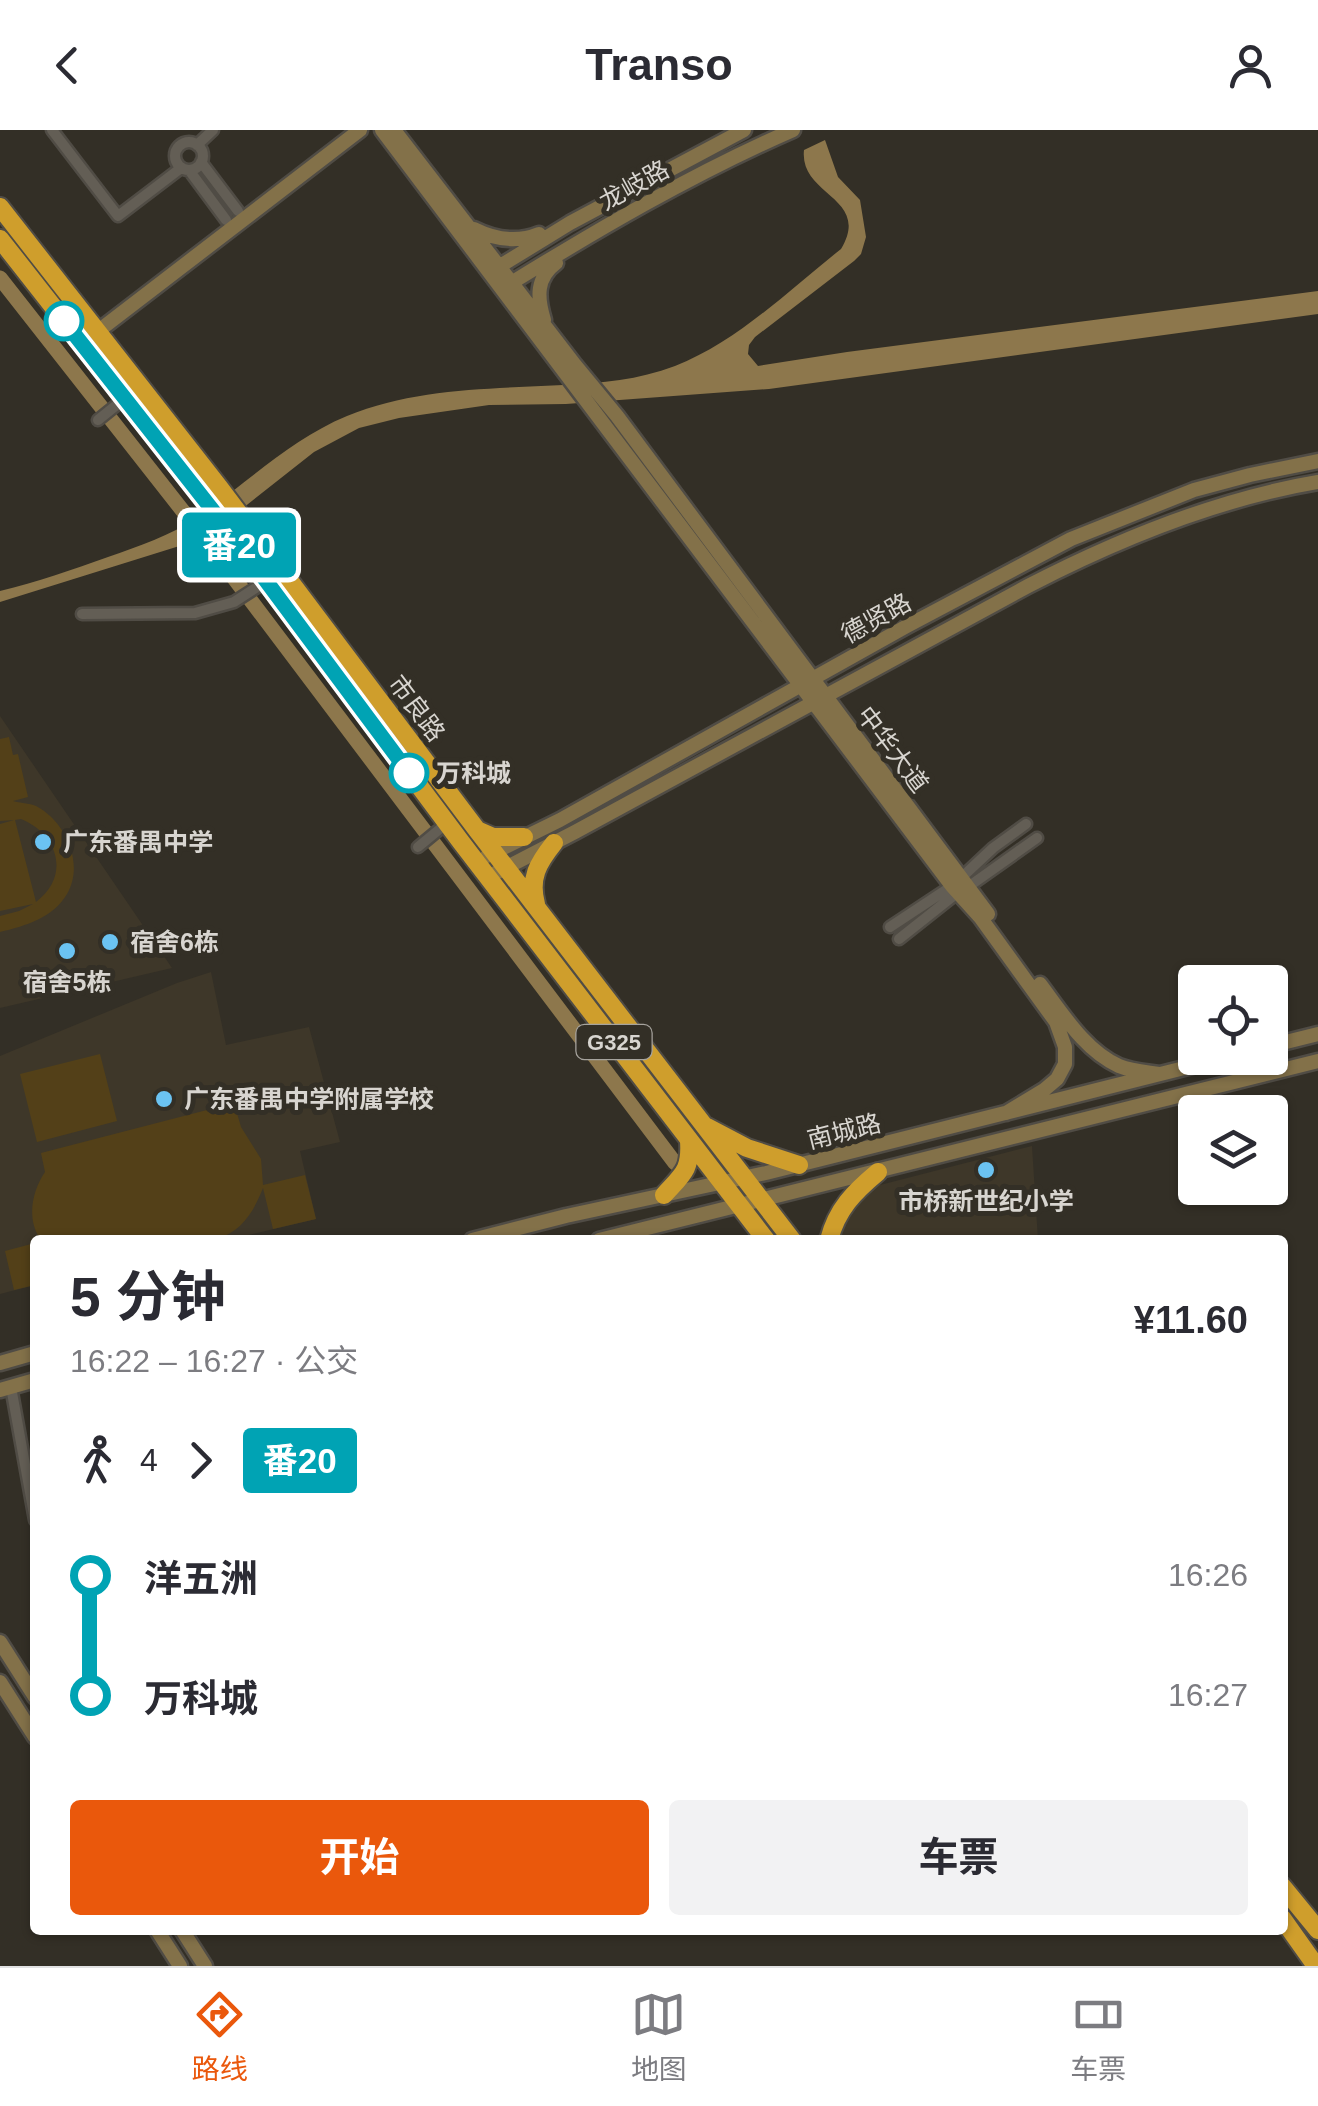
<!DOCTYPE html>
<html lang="zh">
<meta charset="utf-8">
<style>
:root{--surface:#fff;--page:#f2f2f3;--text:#2b2b33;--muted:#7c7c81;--line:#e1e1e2;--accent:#ea580c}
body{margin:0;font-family:Helvetica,"Noto Sans SC",sans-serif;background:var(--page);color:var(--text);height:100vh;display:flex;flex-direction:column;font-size:38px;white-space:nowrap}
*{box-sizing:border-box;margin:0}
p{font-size:32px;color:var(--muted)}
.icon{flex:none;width:55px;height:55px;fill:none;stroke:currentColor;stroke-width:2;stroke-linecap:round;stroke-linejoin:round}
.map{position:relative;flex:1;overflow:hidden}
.sheet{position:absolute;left:30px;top:1105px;width:1258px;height:700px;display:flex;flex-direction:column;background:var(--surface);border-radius:10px;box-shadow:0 2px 8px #0004}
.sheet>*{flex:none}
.badge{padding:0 20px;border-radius:8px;font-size:35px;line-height:65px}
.controls{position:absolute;left:1178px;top:835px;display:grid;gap:20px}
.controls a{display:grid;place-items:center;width:110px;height:110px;border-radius:10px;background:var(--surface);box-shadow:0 2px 8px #0004;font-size:50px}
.map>.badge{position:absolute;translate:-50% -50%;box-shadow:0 0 0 5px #fff}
.legs{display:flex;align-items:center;gap:15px;height:110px;padding:0 40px;font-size:32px}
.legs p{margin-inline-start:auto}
.overview{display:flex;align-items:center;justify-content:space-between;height:170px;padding:0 40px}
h1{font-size:55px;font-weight:700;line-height:75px}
.cta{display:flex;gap:20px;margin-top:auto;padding:20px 40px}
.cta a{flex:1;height:115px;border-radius:10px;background:var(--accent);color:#fff;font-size:40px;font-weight:700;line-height:115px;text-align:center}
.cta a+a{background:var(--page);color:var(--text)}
ul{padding:0 40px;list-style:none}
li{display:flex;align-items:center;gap:35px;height:120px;font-size:38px}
li i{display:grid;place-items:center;width:15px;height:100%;margin:0 12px;background:currentColor}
li i::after{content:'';width:25px;height:25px;margin:-12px;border:8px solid;border-radius:50%;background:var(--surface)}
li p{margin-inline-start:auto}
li:first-child i{background:linear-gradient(#0000 50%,currentColor 0)}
li:last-child i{background:linear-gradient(currentColor 50%,#0000 0)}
header{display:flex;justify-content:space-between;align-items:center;height:130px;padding:0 40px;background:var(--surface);font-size:45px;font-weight:700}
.menu{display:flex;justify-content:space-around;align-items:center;height:140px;border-top:2px solid var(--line);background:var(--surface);font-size:28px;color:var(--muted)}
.menu a{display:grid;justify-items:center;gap:5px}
.menu .on{color:var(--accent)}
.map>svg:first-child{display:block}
.built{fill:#3e3729}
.green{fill:#534018;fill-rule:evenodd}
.water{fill:#8d774c}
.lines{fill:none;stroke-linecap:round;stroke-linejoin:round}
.river{stroke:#8d774c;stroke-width:15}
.street-casing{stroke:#504c45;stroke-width:15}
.secondary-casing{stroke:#504c45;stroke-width:19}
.highway-casing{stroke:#504c45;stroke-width:22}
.street{stroke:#635e55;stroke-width:10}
.secondary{stroke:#837149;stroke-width:14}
.highway{stroke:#cf9e2c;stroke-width:18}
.line-1-casing{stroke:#fff;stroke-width:22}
.line-1{stroke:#00a3b4;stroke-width:15}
.stop-1-dot{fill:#fff;stroke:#00a3b4;stroke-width:5}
.poi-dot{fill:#6bc3f2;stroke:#332f26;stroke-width:4}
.labels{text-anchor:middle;stroke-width:10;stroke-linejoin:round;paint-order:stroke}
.shield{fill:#332f26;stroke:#a6a39d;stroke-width:2.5}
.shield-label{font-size:22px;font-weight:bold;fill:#d8d5d0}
.street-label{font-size:25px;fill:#d8d5d0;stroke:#332f26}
.stop-label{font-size:25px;font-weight:bold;fill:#d8d5d0;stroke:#332f26;text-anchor:start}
.poi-label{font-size:25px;font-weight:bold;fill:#d8d5d0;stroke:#332f26;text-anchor:start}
</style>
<header><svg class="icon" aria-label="back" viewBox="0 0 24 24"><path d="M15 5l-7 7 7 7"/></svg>Transo<svg class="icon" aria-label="person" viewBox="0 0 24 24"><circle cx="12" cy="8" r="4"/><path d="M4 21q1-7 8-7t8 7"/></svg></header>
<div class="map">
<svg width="1318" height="1836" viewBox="0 0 1318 1836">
<rect width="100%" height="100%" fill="#332f26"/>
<path class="built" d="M0,586l172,252 -172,40z
M211,842l15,73 83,-18 31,115 -40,9 16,68 -89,21h-192v45l-35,9v-238l177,-73z
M1032,1016l6,94h-221l-1,-2 29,-44z"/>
<path class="green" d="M9,607l4,18 5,-1 10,43 -15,4c7,2 16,2 23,5 29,15 49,57 31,88 -14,24 -42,32 -67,38v-16l19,-5 14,-7 -33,7v-87l14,-4 -14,1v-82zM21,689c37,15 50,57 15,83l-21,-82z
M100,924l17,67 -80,21 -17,-68z
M234,973l7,24 20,32 2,26 42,-10 11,44 -43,10 -10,-41c-10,25 -21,43 -48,52h-174c-15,-20 -9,-49 4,-68l-4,-19z
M35,1113v42l-21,5 -9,-39z"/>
<path class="water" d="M825,10l13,37 22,23 6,37 -5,17 -7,7 -99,76 -6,8 -1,9 10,12 89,-14 471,-61v23l-549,75 -203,15 -77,1 -90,13 -40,10 -45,24 -109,86 -205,64v-11c37,-9 72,-21 108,-34 31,-11 62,-21 90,-40 49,-34 93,-78 149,-101 69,-28 144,-27 216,-31 39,-2 75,-5 112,-19 62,-24 114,-76 166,-117 31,-52 -42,-53 -37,-99z"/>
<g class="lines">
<path class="river" d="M0,148l197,251 478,634"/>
<defs>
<path id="street" d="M52,0l66,86 63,-48
M175 26a14 14 0 1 1 28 0a14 14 0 1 1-28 0Z
M197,15l16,-15
M201,32l37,49
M189,40l37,50
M98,290l26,-21
M82,484l113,-1 39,-11 31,-20
M418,717l29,-24
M961,748l32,-30 33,-24
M968,757l69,-49
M890,797l62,-41
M899,809l58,-46
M11,1257l24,133"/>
<path id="secondary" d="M382,0l570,756 28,31 76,105 9,25v17l-8,15 -13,11 -38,23
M394,0l181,235 42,51 371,498
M474,99c22,11 43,14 65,5
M492,141l78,-48 174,-93
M503,158c94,-58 189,-114 290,-158
M544,190c-7,-23 -8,-42 12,-57
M97,202l263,-202
M487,726l73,-36 347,-194 164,-87 123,-49 56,-15 68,-14
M488,747l87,-45 453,-246c91,-47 188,-87 290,-104
M1040,854c22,29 45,67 79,82 12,5 27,6 40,8
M1270,916l48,-12
M472,1110l94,-24 200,-43 458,-115
M599,1110l719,-179
M0,1233l35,-10
M0,1260l35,-10
M0,1512l35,55
M0,1552l35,55
M157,1800l23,36
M182,1800l23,36"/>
<path id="highway" d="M0,77l219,280 258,343 315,410
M0,109l229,292 232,311 305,398
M477,700l16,7h31
M536,774c-7,-26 2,-41 18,-61
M707,997l40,21 52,17
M664,1065c19,-21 27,-25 25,-54
M829,1110c8,-31 25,-48 49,-68
M1282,1756l36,44
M1282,1788l34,48"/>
</defs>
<use href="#street" class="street-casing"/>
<use href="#secondary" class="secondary-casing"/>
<use href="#highway" class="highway-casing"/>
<use href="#street" class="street"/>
<use href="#secondary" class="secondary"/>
<use href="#highway" class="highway"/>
</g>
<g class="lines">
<defs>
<path id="line-1" d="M64,191l165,210 180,242"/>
</defs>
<use href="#line-1" class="line-1-casing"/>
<use href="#line-1" class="line-1"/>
</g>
<g class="stop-1-dot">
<circle cx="64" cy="191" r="18"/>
<circle cx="409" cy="643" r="18"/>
</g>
<g class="poi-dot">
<circle cx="43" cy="712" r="10"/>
<circle cx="110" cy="812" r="10"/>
<circle cx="67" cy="821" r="10"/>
<circle cx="164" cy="969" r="10"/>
<circle cx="986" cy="1040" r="10"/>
</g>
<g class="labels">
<rect class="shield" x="576.5" y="895" width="75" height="34" rx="8"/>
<g class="shield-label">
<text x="614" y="920">G325</text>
</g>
<g class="street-label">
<text transform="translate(634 55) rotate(-29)" y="9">龙岐路</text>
<text transform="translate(876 488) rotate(-29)" y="9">德贤路</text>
<text transform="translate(417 578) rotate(53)" y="9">市良路</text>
<text transform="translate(893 619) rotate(53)" y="9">中华大道</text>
<text transform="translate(844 1001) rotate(-14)" y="9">南城路</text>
</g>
<g class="stop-label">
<text x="436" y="652">万科城</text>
</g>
<g class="poi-label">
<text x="63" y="721">广东番禺中学</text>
<text x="130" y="821">宿舍6栋</text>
<text x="67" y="861" text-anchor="middle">宿舍5栋</text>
<text x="184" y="978">广东番禺中学附属学校</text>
<text x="986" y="1080" text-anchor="middle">市桥新世纪小学</text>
</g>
</g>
</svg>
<div class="controls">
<a><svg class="icon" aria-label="locate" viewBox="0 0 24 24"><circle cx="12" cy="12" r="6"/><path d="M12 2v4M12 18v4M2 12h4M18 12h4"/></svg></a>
<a><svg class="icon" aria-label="layers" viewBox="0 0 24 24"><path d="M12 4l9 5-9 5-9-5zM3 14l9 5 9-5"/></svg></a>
</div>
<b class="badge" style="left:239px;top:415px;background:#00a3b4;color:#fff">番20</b>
<section class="sheet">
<div class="overview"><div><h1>5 分钟</h1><p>16:22 – 16:27 · 公交</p></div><b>¥11.60</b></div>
<div class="legs"><svg class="icon" aria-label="walk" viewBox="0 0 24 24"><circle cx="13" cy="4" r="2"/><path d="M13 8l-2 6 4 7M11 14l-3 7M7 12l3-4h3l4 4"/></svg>4<svg class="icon" aria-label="forward" viewBox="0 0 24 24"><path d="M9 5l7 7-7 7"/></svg><b class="badge" style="background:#00a3b4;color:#fff">番20</b></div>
<ul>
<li><i style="color:#00a3b4"></i><b>洋五洲</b><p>16:26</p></li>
<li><i style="color:#00a3b4"></i><b>万科城</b><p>16:27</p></li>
</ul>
<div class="cta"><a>开始</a><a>车票</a></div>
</section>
</div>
<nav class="menu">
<a class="on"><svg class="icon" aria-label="directions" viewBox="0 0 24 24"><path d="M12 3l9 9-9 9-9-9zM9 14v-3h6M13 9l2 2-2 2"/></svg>路线</a>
<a><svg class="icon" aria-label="map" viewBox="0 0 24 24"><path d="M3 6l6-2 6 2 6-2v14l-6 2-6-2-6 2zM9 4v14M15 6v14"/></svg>地图</a>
<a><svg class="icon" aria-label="tickets" viewBox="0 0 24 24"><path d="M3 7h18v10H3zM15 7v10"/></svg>车票</a>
</nav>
